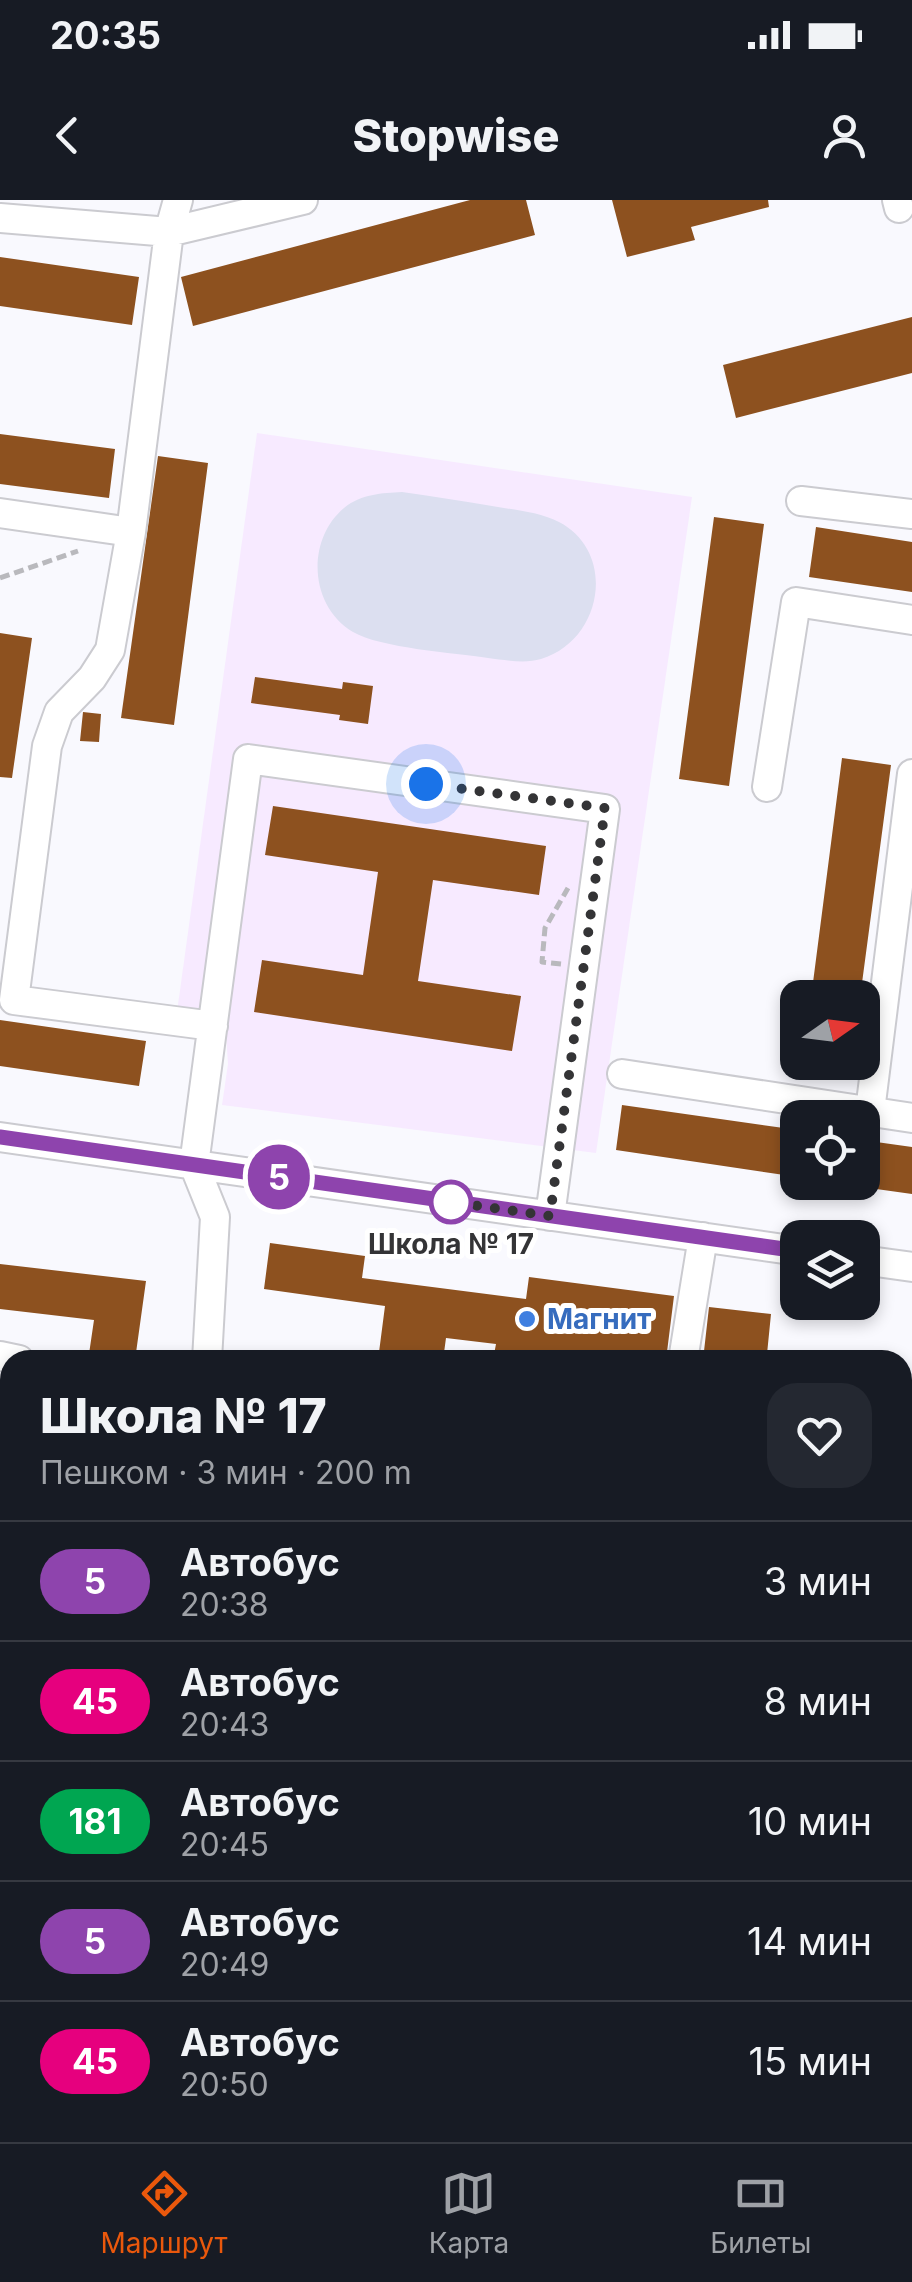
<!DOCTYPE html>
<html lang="ru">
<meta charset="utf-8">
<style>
:root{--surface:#171b24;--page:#242831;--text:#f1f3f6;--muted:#9ea1a6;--line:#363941;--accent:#ea580c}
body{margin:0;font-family:Inter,sans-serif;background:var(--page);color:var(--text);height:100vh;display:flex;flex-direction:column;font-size:38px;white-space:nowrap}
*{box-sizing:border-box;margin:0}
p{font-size:32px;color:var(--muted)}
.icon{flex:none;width:55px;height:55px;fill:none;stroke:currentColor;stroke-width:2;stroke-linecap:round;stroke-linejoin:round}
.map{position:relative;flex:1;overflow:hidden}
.details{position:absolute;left:0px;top:1150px;width:912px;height:792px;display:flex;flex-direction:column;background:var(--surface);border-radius:30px 30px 0 0;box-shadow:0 5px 15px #0003}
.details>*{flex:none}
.badge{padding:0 20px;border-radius:32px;font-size:35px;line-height:65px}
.needle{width:65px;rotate:76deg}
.tools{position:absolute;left:780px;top:780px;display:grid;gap:20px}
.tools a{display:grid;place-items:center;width:100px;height:100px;border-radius:20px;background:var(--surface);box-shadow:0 5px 15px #0003;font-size:50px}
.you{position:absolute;width:50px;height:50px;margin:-25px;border:8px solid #fff;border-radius:50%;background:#1a73e8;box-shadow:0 0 0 15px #1a73e833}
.map>.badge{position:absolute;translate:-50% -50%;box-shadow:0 0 0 5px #fff}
.round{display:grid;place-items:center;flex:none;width:105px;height:105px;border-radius:30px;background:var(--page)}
.headline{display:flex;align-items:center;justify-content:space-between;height:170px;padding:0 40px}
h1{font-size:48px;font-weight:800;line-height:75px}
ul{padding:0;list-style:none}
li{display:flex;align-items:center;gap:30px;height:120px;padding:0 40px;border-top:2px solid var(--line)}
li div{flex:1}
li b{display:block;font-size:38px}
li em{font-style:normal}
li .badge{min-width:110px;font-weight:700;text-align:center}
.status{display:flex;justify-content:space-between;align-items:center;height:70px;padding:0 50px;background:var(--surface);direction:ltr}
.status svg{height:28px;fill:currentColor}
header{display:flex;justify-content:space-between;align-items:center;height:130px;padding:0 40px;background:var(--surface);font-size:45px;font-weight:800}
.tabs{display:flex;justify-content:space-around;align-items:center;height:140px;border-top:2px solid var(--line);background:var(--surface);font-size:28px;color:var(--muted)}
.tabs a{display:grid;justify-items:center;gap:5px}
.tabs .current{color:var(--accent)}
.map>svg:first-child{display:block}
.education{fill:#f7eaff}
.green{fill:#dcdff0}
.building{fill:#8d511f}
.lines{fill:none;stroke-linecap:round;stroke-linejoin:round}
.minor-casing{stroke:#cbcbd0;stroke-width:32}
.path{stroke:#b9b9bd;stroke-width:5;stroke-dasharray:10 5;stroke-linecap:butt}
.minor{stroke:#fff;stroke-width:28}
.line-casing{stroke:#fff;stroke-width:22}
.line{stroke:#8e44ad;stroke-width:15}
.walk{stroke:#343436;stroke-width:10;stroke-dasharray:0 18}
.stop-dot{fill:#fff;stroke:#8e44ad;stroke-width:5}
.shop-dot{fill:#3f7fe0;stroke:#fff;stroke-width:4}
.labels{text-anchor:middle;stroke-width:10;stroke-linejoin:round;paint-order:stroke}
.stop-label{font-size:28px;font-weight:bold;fill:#343436;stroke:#fff}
.shop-label{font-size:28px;font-weight:bold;fill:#366cbe;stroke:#fff;text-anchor:start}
</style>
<div class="status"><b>20:35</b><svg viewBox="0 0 49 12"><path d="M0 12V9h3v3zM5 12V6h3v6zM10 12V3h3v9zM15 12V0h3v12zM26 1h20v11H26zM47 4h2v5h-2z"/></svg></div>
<header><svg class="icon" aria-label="back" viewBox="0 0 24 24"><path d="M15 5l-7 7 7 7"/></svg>Stopwise<svg class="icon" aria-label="person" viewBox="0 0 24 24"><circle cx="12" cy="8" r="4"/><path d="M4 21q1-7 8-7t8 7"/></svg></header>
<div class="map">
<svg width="912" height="1942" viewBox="0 0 912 1942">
<rect width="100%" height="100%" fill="#f9f9fe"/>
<path class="education" d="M257,233l435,64 -96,656 -374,-48 6,-41 -3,-45 -48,-7z"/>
<path class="green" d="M402,292c30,4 60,9 90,14 23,4 47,6 67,16 59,31 43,119 -18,137 -16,5 -36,1 -53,-1 -33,-5 -108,-10 -135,-26 -44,-26 -47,-92 -9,-124 17,-14 38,-15 58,-16z"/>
<path class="building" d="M470,0h56l9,35 -342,91 -12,-49z
M612,0h156l1,7 -78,20 4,13 -68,17z
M0,57l139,20 -7,48 -132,-19z
M912,117v56l-176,45 -13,-53z
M0,234l115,15 -6,49 -109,-14z
M158,256l50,7 -34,262 -53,-7z
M714,317l50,7 -35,262 -50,-7z
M816,327l96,15v50l-103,-15z
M0,433l32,5 -20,140 -12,-1z
M255,477l87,12 1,-7 30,4 -5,38 -29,-4 1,-5 -89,-12z
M83,512l18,2 -2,28 -19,-1z
M842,558l49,7 -31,233h-49z
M273,606l273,40 -7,49 -106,-15 -15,101 103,15 -9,55 -258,-39 8,-52 101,15 15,-103 -113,-17z
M0,820l146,21 -7,45 -139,-20z
M622,905l176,25v47l-182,-27z
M862,940l50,7v47l-50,-7z
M270,1043l95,13 -3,22 164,21 3,-22 145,19 -8,64h-173l3,-16 -50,-6 -3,22h-65l7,-54 -121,-17z
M0,1064l146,17 -11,79 -46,-6 5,-34 -94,-11z
M709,1107l62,7 -4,40 -15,-2 -1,8h-48z"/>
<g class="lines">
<defs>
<path id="minor" d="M178,0l-9,32 -38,300 -21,118 -18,28 -33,34 -12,34 -33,254 199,26
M897,0l2,8
M0,18l169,14 134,-32
M801,301l111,13
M0,313l131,19
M767,587l29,-185 116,18
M622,874l290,44
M870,911l42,-337
M0,937l798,114
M862,1060l50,7
M0,1156l19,4
M207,1160l8,-143 -21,-52 54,-406 357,50 -55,407
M683,1160l20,-123
M0,1312l10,1
M0,1499l10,-21
M902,1543l10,2
M0,1545l10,14
M902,1645l10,1
M211,1942v-10
M433,1942l1,-10
M532,1942l1,-10"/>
</defs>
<use href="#minor" class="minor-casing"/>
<path class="path" d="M0,378l78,-27
M561,764l-19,-2 3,-34 23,-40"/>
<use href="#minor" class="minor"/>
</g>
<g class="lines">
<defs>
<path id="line" d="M0,937l798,114"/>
</defs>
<use href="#line" class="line-casing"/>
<use href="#line" class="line"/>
<path class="walk" d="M426,584l179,24 -55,408 -114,-16 15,2"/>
</g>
<circle class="stop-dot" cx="451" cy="1002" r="20"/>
<circle class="shop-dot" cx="527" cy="1119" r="10"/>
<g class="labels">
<g class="stop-label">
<text x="451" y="1054">Школа № 17</text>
</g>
<g class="shop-label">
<text x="547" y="1129">Магнит</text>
</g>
</g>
</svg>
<div class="tools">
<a><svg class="needle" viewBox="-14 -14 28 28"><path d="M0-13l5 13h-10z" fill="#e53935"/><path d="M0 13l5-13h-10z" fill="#9ea1a6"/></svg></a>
<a><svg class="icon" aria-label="locate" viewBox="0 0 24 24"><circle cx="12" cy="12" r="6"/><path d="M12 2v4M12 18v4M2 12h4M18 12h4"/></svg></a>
<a><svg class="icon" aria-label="layers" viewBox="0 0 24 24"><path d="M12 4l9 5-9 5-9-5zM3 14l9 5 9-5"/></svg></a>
</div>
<div class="you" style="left:426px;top:584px"></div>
<b class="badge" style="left:279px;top:977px;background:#8e44ad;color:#fff">5</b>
<section class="details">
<div class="headline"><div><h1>Школа № 17</h1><p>Пешком · 3 мин · 200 m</p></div><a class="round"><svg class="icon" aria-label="heart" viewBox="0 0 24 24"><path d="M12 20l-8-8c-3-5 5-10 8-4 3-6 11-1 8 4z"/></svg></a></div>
<ul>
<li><span class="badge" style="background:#8e44ad;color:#fff">5</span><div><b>Автобус</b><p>20:38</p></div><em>3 мин</em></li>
<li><span class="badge" style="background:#e6007e;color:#fff">45</span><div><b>Автобус</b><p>20:43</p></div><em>8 мин</em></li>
<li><span class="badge" style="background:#00a651;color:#fff">181</span><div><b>Автобус</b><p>20:45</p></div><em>10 мин</em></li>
<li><span class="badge" style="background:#8e44ad;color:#fff">5</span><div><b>Автобус</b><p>20:49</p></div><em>14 мин</em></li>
<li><span class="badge" style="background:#e6007e;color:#fff">45</span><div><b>Автобус</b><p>20:50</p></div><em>15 мин</em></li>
</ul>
</section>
</div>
<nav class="tabs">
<a class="current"><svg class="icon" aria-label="directions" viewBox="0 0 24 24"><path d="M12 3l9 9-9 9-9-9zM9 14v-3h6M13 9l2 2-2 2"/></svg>Маршрут</a>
<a><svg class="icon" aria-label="map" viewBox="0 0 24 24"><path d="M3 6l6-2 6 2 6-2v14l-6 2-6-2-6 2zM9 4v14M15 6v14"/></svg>Карта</a>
<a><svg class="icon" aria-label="tickets" viewBox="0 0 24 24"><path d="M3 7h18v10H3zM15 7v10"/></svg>Билеты</a>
</nav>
